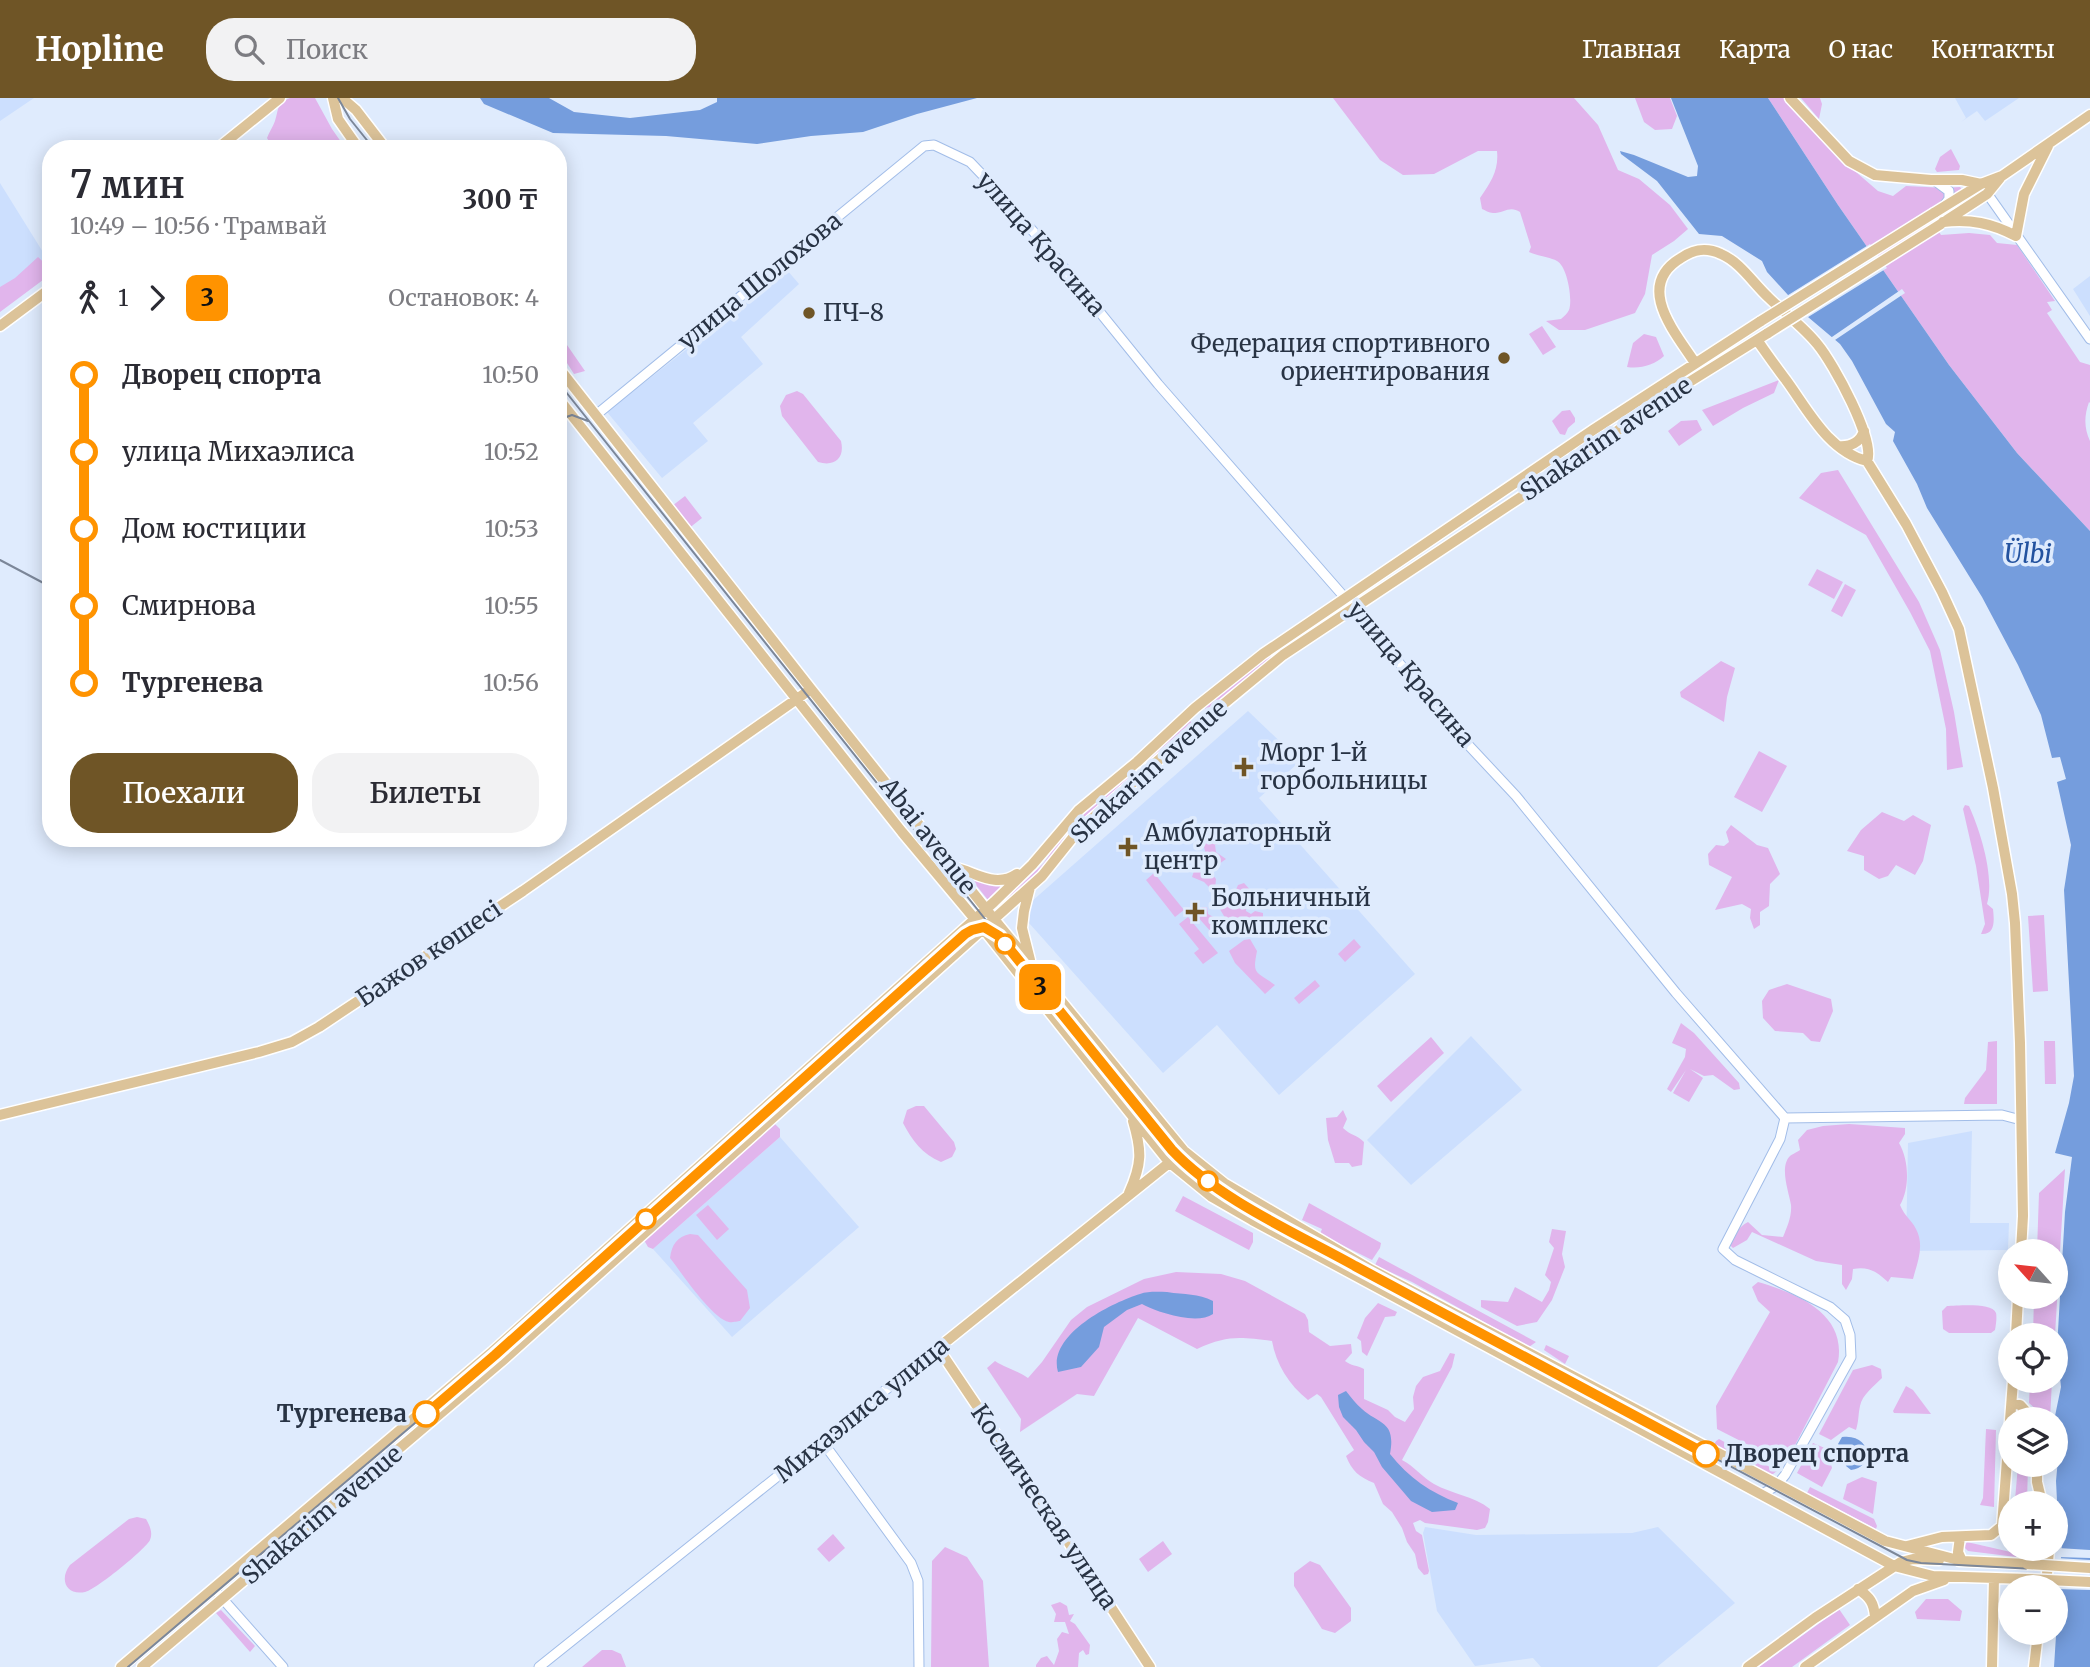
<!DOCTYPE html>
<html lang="ru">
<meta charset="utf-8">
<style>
:root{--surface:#fff;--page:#f2f2f3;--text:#2b2b33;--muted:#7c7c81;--accent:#6f5526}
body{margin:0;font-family:Merriweather,serif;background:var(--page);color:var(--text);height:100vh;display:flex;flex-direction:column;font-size:26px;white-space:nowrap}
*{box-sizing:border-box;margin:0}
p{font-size:23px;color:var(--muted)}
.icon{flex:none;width:38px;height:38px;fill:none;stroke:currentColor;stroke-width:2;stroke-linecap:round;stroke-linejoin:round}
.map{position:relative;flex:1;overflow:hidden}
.side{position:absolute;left:42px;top:42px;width:525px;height:707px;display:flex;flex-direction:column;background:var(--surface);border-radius:28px;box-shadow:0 4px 18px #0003}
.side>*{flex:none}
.badge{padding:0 14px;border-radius:10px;font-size:24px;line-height:46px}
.needle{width:46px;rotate:297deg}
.buttons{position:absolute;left:1998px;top:1141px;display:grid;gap:14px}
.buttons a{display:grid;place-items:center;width:70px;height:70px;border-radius:50%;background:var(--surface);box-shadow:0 4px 18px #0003;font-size:35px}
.map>.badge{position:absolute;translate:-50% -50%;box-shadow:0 0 0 4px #fff}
.legs{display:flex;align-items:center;gap:10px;height:77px;padding:0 28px;font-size:23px}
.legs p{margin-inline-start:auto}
.head{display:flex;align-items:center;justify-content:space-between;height:119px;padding:0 28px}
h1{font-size:38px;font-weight:600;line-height:52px}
.cta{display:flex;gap:14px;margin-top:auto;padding:14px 28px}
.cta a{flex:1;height:80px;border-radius:28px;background:var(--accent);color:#fff;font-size:28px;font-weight:600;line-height:80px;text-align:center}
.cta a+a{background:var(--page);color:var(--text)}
ul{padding:0 28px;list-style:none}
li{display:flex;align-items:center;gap:24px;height:77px;font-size:26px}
li i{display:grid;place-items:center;width:10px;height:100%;margin:0 9px;background:currentColor}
li i::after{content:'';width:18px;height:18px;margin:-9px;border:5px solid;border-radius:50%;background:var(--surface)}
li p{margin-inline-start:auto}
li:first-child i{background:linear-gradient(#0000 50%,currentColor 0)}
li:last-child i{background:linear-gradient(currentColor 50%,#0000 0)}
header{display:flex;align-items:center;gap:42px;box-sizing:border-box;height:98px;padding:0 35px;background:var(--accent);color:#fff}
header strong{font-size:33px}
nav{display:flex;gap:38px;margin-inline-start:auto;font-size:24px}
.search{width:490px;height:63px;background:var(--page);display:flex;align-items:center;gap:18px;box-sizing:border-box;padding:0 24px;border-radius:28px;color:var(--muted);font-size:26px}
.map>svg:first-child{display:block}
.built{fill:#ccdffe}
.green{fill:#e1b5ec}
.water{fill:#759ddd}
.pier{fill:#dfebfd}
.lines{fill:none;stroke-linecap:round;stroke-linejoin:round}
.minor-casing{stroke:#a2bde8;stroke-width:11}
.major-casing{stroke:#fff;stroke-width:13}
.minor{stroke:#fff;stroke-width:9}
.major{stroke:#dcc399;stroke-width:10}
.tram{stroke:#7c8799;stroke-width:2}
.major-bridge-casing{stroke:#fff;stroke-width:13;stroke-linecap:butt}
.major-bridge{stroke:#dcc399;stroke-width:10}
.line-1-casing{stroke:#fff;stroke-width:16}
.line-1{stroke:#ff9300;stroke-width:10}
.poi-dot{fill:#6f5526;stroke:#dfebfd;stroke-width:2.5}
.stop-1-dot{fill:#fff;stroke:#ff9300;stroke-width:3.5}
.labels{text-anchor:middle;stroke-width:7;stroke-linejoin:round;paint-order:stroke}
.street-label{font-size:24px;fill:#283344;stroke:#dfebfd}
.poi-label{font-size:24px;fill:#283344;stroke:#dfebfd;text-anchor:start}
.stop-label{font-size:24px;font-weight:bold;fill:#283344;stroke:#dfebfd;text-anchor:end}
.water-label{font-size:26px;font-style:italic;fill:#23529f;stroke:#dfebfd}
</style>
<header>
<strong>Hopline</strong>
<div class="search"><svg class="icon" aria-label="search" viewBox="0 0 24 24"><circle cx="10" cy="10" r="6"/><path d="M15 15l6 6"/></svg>Поиск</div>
<nav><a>Главная</a><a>Карта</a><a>О нас</a><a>Контакты</a></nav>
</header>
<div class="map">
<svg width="2090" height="1569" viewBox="0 0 2090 1569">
<rect width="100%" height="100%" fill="#dfebfd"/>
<path class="built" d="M0,0h34l-34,23z
M1955,0h64l-34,23 -8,-10 -16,11 5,-4z
M0,85l51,82 -51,38z
M787,172l12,14 -58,53 22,27 -70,59 15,18 -46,37 -55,-66z
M2090,178v40l-17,-27z
M1248,613l43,41 5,13 -37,33 156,176 -136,121 -62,-70 -54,48 -134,-150 2,-21z
M1471,938l51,54 -111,95 -44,-45z
M1972,1033l-2,92h39l-1,27 -102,1 2,-108z
M780,1039l79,90 -127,110 -79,-88z
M1425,1429l51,8 156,-2 26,-6 77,76 -78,64h-116l-8,-9 -58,8 -38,-55 -14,-78z"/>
<path class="green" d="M290,0h25l17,31 14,20h-80l5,-4 -4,-7c2,-6 6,-11 8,-17 4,-12 1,-17 15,-23z
M1333,0h241l24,27 20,45 21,9 31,26 18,24 -14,12 -22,14 -7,39 -10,19 -50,17h-26l-13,-9 15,-2c3,-3 6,-5 8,-9 4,-11 -2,-44 -12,-49 -7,-4 -19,-5 -28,-9l2,-5 -11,-35c-10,-7 -16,1 -27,1 -4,0 -8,-3 -11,-4l-2,-11c11,-16 19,-28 17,-47h-19l-44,23 -31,1 -23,-15z
M1635,0h35l7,18 -5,13 -17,1 -11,-8z
M1768,0h16l50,55 44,38 15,5 13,-10 40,2 14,-1 3,4 -37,20 15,24 28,-2 21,2 7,8 20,2 38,56 -8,1 5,8 -5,3 33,49 10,3v38l-1,-1c-5,14 -5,26 1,39v90l-73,-78 -68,-88 -111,-160z
M1801,0h19l2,6 -3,15z
M1951,51l9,17 -1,4 -22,2 -2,-3 5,-12z
M38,159l13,12v5l-51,38v-25l15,-9z
M1542,228l14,21 -13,8 -14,-21z
M558,234l27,39 -11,3 -16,-25z
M1644,236l12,3 8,19c-10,9 -23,13 -37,11l6,-24z
M1779,282l-5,13 -31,15 -30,18 -11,-16z
M797,293l6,3 38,47c4,17 -6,26 -23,21l-36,-46 -2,-10 6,-11z
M1570,312l5,8v4l-7,6 -3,7 -5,-1 -8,-13 10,-10z
M1697,322l5,10 -23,16 -11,-15 13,-10z
M1838,372l81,132 21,48 14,62 9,55 -16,3 -1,-41 -16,-78 -20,-39 -44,-77 -67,-37 22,-25z
M685,398l17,22 -14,11 -16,-23z
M1817,471l26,13 -9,17 -26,-14z
M1845,486l11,6 -14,27 -11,-6z
M1334,513l2,2 -76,53 -54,45 -1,-3 52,-44z
M1721,563l14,7 -8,29 -3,25 -43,-25 -1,-5z
M1190,623l2,2 -113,100 -3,-3z
M1759,653l28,15 -25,46 -28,-15z
M1965,707l4,1c11,24 26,71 18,98l6,5c1,10 3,26 -12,25l4,-10 -9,-58 -13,-57z
M1882,714l22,9 9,-6 18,10 -8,36 -8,14 -19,-10 -8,11 -9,3 -15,-9v-14l-17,-5 14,-21z
M1731,727l26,20 11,3 12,26 -10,10 -1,22 -9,6v13l-6,4 -4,-11 1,-9 -9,-5 -27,6 17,-33 -23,-12 -1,-11 8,-9 8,1 5,-4 -3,-10z
M1066,733l2,1 -23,34 -43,42 -3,-3 44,-41z
M1227,737l1,6 -13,4 1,7 10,7 -7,5 -12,-6 -5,-18z
M1198,770h9l9,11 -1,10 8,4 12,-1 3,-7 6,-2 18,20 -1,2h-5l-8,-6 -3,2 1,10 5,3 4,-3 8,2v8l-17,1 -1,8 -6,5 -11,2 -8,-10 -8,6 -16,-18 6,-8h5l1,7 18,10 1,-3 -15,-25 2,-4 -10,-10 -12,-5 2,-6z
M1154,775l30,37 -9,7 -29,-37z
M968,777l42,6 -22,19z
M2044,817l4,76 -15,1 -5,-76z
M1188,819l30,36 -15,11 -9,-11 5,-4 -20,-25z
M1250,841l7,12c-5,25 -1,20 18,34l-10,9 -30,-31 -6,-12 15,-11z
M1354,841l7,8 -16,15 -7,-8z
M1315,882l5,6 -21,18 -5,-6z
M1787,886l44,15 2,12 -13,31 -9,-1 -8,-8 -28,-2 -12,-13 -1,-17 7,-11z
M1681,925l13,10 45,50 1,6 -6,1 -21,-15 -9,1 -14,-7 13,9 -14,24 -16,-9 13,-23 -15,22 -4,-3 18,-32 1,-8 -14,-6z
M1431,939l13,16 -53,49 -14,-16z
M1997,943v63h-33l1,-6 21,-28 2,-28z
M2044,943h11l1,43h-11z
M916,1008h8l30,36 2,7 -4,8 -11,5c-19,-8 -29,-22 -38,-39l4,-13z
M1343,1012l4,9 -4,9c7,7 14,7 21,14l-2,23 -10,2 -3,-4h-14l-7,-23 -2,-22 11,-1z
M773,1024l7,7v8l-127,112 -5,-2 -4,-7z
M1849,1026c20,1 36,3 56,4v6l-6,9c10,17 11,45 1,62 5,12 11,14 16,24 9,17 1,34 -3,50l-22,-2 -3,5c-11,-10 -19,-16 -35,-13l-1,10 -6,11 -4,-6v-19l-26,-4 -64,-29 -5,8 -14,8 -3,-3c4,-9 8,-18 18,-23l14,13 21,2c4,-10 9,-21 8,-32 -2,-13 -12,-38 -1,-49 1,-1 9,-5 10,-6l-2,-10 9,-10 16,-4z
M2065,1071l-10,166h-22l1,-38h22v-46h-19l2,-58z
M1183,1098l70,37v9l-4,8 -74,-39z
M1309,1105l72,40 -1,5 -8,12 -52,-26 2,-5 -20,-9z
M708,1107l21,24 -12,11 -21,-25z
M1552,1131l14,2 -4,23 3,13 -13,33 -15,22 -20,4 -36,-19v-7l27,2 7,-15 27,15 7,-12 2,-8 -6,-7 9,-27 -5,-6z
M690,1136l8,1 49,55 3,18 -10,13c-2,0 -9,2 -11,1 -17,-3 -48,-50 -59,-64 2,-14 7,-21 20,-24z
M1379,1159l157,85 -7,5 -117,-65 -37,-17z
M1176,1174l45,2 24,7 60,33 3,6 1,12 21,14 21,-2 1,9 -7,8c6,5 12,4 19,8v30l24,11 7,7 10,5 9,-13 -1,-12 3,-11 7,-9 17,-6 10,-18 5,1 -3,13 -50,93c12,6 20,17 32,24 18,10 40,12 56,25l-2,13 -3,6 -8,2 -52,-7 -5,-3 -7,3 3,8 6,4 7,36 -1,3 -4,1 -6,-7 -3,-14 -8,-12 -5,-14 -10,-16 -9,-8 -9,-21c-15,-6 -22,-12 -28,-27l8,-6 -33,-53 -4,-3 -9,6c-19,-15 -32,-36 -36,-59 -33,-4 -44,-6 -75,8l-59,-31 -44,78 -17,-2 -57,38 1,-13 -34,-51 8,-7c12,8 22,9 33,17l14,-16 29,-42 16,-13 57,-28z
M1758,1184c38,11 89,31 80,80l-45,87 -25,6 -51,-26 -1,-23 54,-94 -12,-11 -6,-14z
M1378,1205l19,9 -2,4 -10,1 -18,39 -5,-4 -1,-11 -4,-3 8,-20z
M1947,1208c10,0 45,-4 49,7 1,4 0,12 -1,17l-4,3h-42l-6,-4 -1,-18z
M1546,1247l23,11 -4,8 -21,-14z
M1872,1267l9,4 1,9c-8,8 -20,17 -22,28 -2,9 -1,14 -4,24l-7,-3 -18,13 -12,-6 34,-64z
M2030,1283h22l-2,38h-3l-18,-16z
M1906,1288l7,4 18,24 -37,-1 -1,-2z
M1986,1331l10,1 -2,77 -14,-2 3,-7z
M1719,1341l58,32 -4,3 -6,1 -53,-30 2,-4z
M1813,1345l14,6 5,19 -10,19 -25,-14z
M2018,1367h10l-1,38h-16v26h-2c-4,-7 -2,-21 2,-28l4,-1z
M1862,1379l15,5 -4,32 -30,-15 4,-15z
M1810,1389l64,32 3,7 -1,3 -69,-36z
M137,1419l9,2c4,7 7,14 4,21 -4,9 -56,51 -65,52 -19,4 -26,-13 -15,-27l59,-46z
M833,1436l12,14 -16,14 -12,-13z
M1163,1443l9,13 -24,18 -9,-13z
M1967,1444l48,11 1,4 -48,-6 -4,-4z
M945,1449l22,10 16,24 6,86h-58l1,-106z
M1310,1463l10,4 31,43v13l-16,12 -13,-4 -28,-43v-13z
M1926,1501h22l14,12 -2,10 -43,-2 -2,-7z
M1060,1504l7,4 2,9 5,-1 -4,7 5,3 15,21 -1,9 -3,1 -3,-5 -4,3 -1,14h-42v-2l5,-7 6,-2 7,9 5,-14 -2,-12 5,-7 7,2 -4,-12h-11l2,-8 -5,-9z
M1839,1511l11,16 -58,42h-33z
M221,1512l34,36 -5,6 -34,-39z
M602,1552h10l9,4 5,13h-44z"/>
<path class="water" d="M480,0h69l25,14 56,6 70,-8 17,-8v-4h260l-60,16 -54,18 -52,4 -54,8 -91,-8 -113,-3 -69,-29z
M1671,0h97l70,107 111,160 68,88 73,78v1136h-36l9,-141 -6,-25 -1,-20 4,-44 -5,-21 6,-29 -4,-39 8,-136 7,-55 -17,-4 14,-50 5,-27 -10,-186 7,-45 -14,-63 9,-3 -6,-22 -8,1 -11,-43 -23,-50 -36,-68 -55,-89 -10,-24 -24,-43 2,-9 -9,-8 -34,-63 -12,-17 -32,-27 -41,-45 -5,-11 -40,-25 -23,-2 -42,-53 -36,-27 -1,-3 14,4 54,22 9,-1 1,-10z
M1167,1194c18,3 31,1 46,9v13c-16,11 -54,-1 -71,-10l-15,6 -23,17 -5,20 -18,20 -23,5c-11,-37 53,-69 82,-78 8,-3 19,-2 27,-2z
M1346,1293c5,6 10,13 16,18 18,16 34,12 28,45 18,23 41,39 68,49l-3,7 -23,2 -21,-11 -29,-34 -8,-15 -10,-10 -8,-12 -13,-13 -4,-10 -1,-12z
M1842,1339c28,-4 35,29 9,33l-5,-4 -2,-12 -6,-10z"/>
<path class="pier" d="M1870,146l17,24 -82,51 -20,-22z
M1902,191l3,4 -73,49 -3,-3z
M2058,1450l32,2v8l-33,-1z
M2057,1460l33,2v30l-34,-1z"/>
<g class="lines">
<defs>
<path id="minor" d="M1934,82l15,11v8l-6,8
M1984,91l106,150
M596,317l328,-269 10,-1 36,17 22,23 55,62 111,137 188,215 113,136 57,61 160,197 109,125 -5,21 -57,110 12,11 95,47 15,13 5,15 1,22 -66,118 -8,10 -16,10
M1785,1020l217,-3 19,5
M822,1343l89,122 7,18 1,86
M213,1490l70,79
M539,1569l399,-319"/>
<path id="major" d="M333,0l5,21 21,30
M342,0l14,12 30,39
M1790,0l59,63 26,14 56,5h31l19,4
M217,51l63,-51
M1934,115l47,-29 21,-8 88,-61
M1947,122l40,-26 13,-16
M1943,124c28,-3 48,1 73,14l8,-42 24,-48
M0,228l51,-38
M1757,242c10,14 19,27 29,40 22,30 42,71 81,81
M1695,265c-20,-31 -61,-77 -14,-105 13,-9 25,-11 40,-4 19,8 32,29 47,43 16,16 36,30 50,48 15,18 58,96 49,116l39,63 36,68 17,37 34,159 19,106 3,29 5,120 3,173 -2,35
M558,269l253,322 183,230 190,232 40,32 148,87 513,271 77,20 65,3
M558,300l344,434 82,98 185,232 43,35 40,23 642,346 39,10 94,3
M1838,348c12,1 22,-3 26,-15
M953,769c23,5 42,22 64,7
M1030,862l-8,-32 2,-17 6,-24
M0,1017l259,-63 33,-10 27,-15 204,-136 288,-202
M1129,1095c13,-29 13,-42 4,-72
M2016,1237l2,-38
M2012,1305l8,2 13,14
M2037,1367v17l5,21
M1907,1448l35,-9 49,-2 11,-9 11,-145
M1959,1463h3l-4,-9 2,-15
M2046,1489l3,-38
M1858,1491c12,8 16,14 17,28
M121,1569l371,-315 502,-450 38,-37 47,-55 58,-48 58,-54 68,-54 330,-224 168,-109
M142,1569l359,-305 541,-486 36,-45 125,-110 80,-66 256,-170 139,-96 90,-56
M1150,1569l-81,-124 -131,-195 246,-197
M1748,1569l67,-49 86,-56 12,-3 26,1
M1805,1569l108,-76 31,-11
M1992,1569l2,-89
M2034,1569l4,-34"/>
</defs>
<use href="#minor" class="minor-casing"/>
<use href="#major" class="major-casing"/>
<use href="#minor" class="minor"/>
<use href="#major" class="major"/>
<path class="tram" d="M338,0l12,21 24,30
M558,284l431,542 183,226 17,17 26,20 35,21 156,86 501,266 14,3 169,9
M558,322l14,-5 16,6
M0,462l51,27
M128,1569l367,-312 470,-421c12,-8 20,-8 31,0"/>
<defs>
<path id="major-bridge" d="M1761,223l173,-108
M1768,235l173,-109
M2027,1466l63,4
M2027,1481l63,3"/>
</defs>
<use href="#major-bridge" class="major-bridge-casing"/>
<use href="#major-bridge" class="major-bridge"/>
</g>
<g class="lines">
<defs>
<path id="line-1" d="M426,1316l69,-59 470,-421 7,-4 12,-3 15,9 173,214c47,50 124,83 183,116 117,63 234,126 351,188"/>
</defs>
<use href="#line-1" class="line-1-casing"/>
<use href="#line-1" class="line-1"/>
</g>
<g class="poi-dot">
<circle cx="809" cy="215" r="7"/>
<circle cx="1504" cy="260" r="7"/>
<path d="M1240.5 658.5h7v7h7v7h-7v7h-7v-7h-7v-7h7z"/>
<path d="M1124.5 738.5h7v7h7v7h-7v7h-7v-7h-7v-7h7z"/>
<path d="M1191.5 803.5h7v7h7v7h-7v7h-7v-7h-7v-7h7z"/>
</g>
<g class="stop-1-dot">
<circle cx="1005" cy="846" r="9"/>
<circle cx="1208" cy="1083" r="9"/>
<circle cx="646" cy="1121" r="9"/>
<circle cx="426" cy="1316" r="12"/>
<circle cx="1706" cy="1356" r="12"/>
</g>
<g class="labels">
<g class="street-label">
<text transform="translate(1041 146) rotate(49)" y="8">улица Красина</text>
<text transform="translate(760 183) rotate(-39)" y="8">улица Шолохова</text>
<text transform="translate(1606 341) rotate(-34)" y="8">Shakarim avenue</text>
<text transform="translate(1411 576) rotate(50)" y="8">улица Красина</text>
<text transform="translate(1149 674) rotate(-42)" y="8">Shakarim avenue</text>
<text transform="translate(928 738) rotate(52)" y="8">Abai avenue</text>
<text transform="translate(429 856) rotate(-34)" y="8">Бажов көшесі</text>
<text transform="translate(862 1312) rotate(-39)" y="8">Михаэлиса улица</text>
<text transform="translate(1044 1409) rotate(56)" y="8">Космическая улица</text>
<text transform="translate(322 1417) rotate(-40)" y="8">Shakarim avenue</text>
</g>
<g class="poi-label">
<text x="823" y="223">ПЧ-8</text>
<text x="1490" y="254" text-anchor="end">Федерация спортивного<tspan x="1490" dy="28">ориентирования</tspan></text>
<text x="1260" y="663">Морг 1-й<tspan x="1260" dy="28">горбольницы</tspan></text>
<text x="1144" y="743">Амбулаторный<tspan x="1144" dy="28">центр</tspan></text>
<text x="1211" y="808">Больничный<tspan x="1211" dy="28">комплекс</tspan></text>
</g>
<g class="stop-label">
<text x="407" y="1324">Тургенева</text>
<text x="1725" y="1364" text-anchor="start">Дворец спорта</text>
</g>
<g class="water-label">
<text x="2028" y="465">Ülbi</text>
</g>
</g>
</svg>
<div class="buttons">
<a><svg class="needle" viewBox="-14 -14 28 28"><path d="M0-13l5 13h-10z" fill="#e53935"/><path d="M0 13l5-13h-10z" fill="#7c7c81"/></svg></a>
<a><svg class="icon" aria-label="locate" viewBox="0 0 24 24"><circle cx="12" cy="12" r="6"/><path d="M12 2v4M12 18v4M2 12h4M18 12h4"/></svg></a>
<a><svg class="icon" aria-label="layers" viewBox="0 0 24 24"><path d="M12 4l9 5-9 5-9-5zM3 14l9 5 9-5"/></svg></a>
<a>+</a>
<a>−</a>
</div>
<b class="badge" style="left:1040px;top:889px;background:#ff9300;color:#111">3</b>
<section class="side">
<div class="head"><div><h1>7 мин</h1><p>10:49 – 10:56 · Трамвай</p></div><b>300 ₸</b></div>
<div class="legs"><svg class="icon" aria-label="walk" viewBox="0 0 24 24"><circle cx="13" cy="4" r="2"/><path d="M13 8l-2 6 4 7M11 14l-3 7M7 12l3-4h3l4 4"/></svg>1<svg class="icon" aria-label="forward" viewBox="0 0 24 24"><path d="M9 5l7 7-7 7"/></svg><b class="badge" style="background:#ff9300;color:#111">3</b><p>Остановок: 4</p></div>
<ul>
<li><i style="color:#ff9300"></i><b>Дворец спорта</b><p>10:50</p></li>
<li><i style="color:#ff9300"></i><span>улица Михаэлиса</span><p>10:52</p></li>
<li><i style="color:#ff9300"></i><span>Дом юстиции</span><p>10:53</p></li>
<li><i style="color:#ff9300"></i><span>Смирнова</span><p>10:55</p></li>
<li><i style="color:#ff9300"></i><b>Тургенева</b><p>10:56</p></li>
</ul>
<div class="cta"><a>Поехали</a><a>Билеты</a></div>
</section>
</div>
